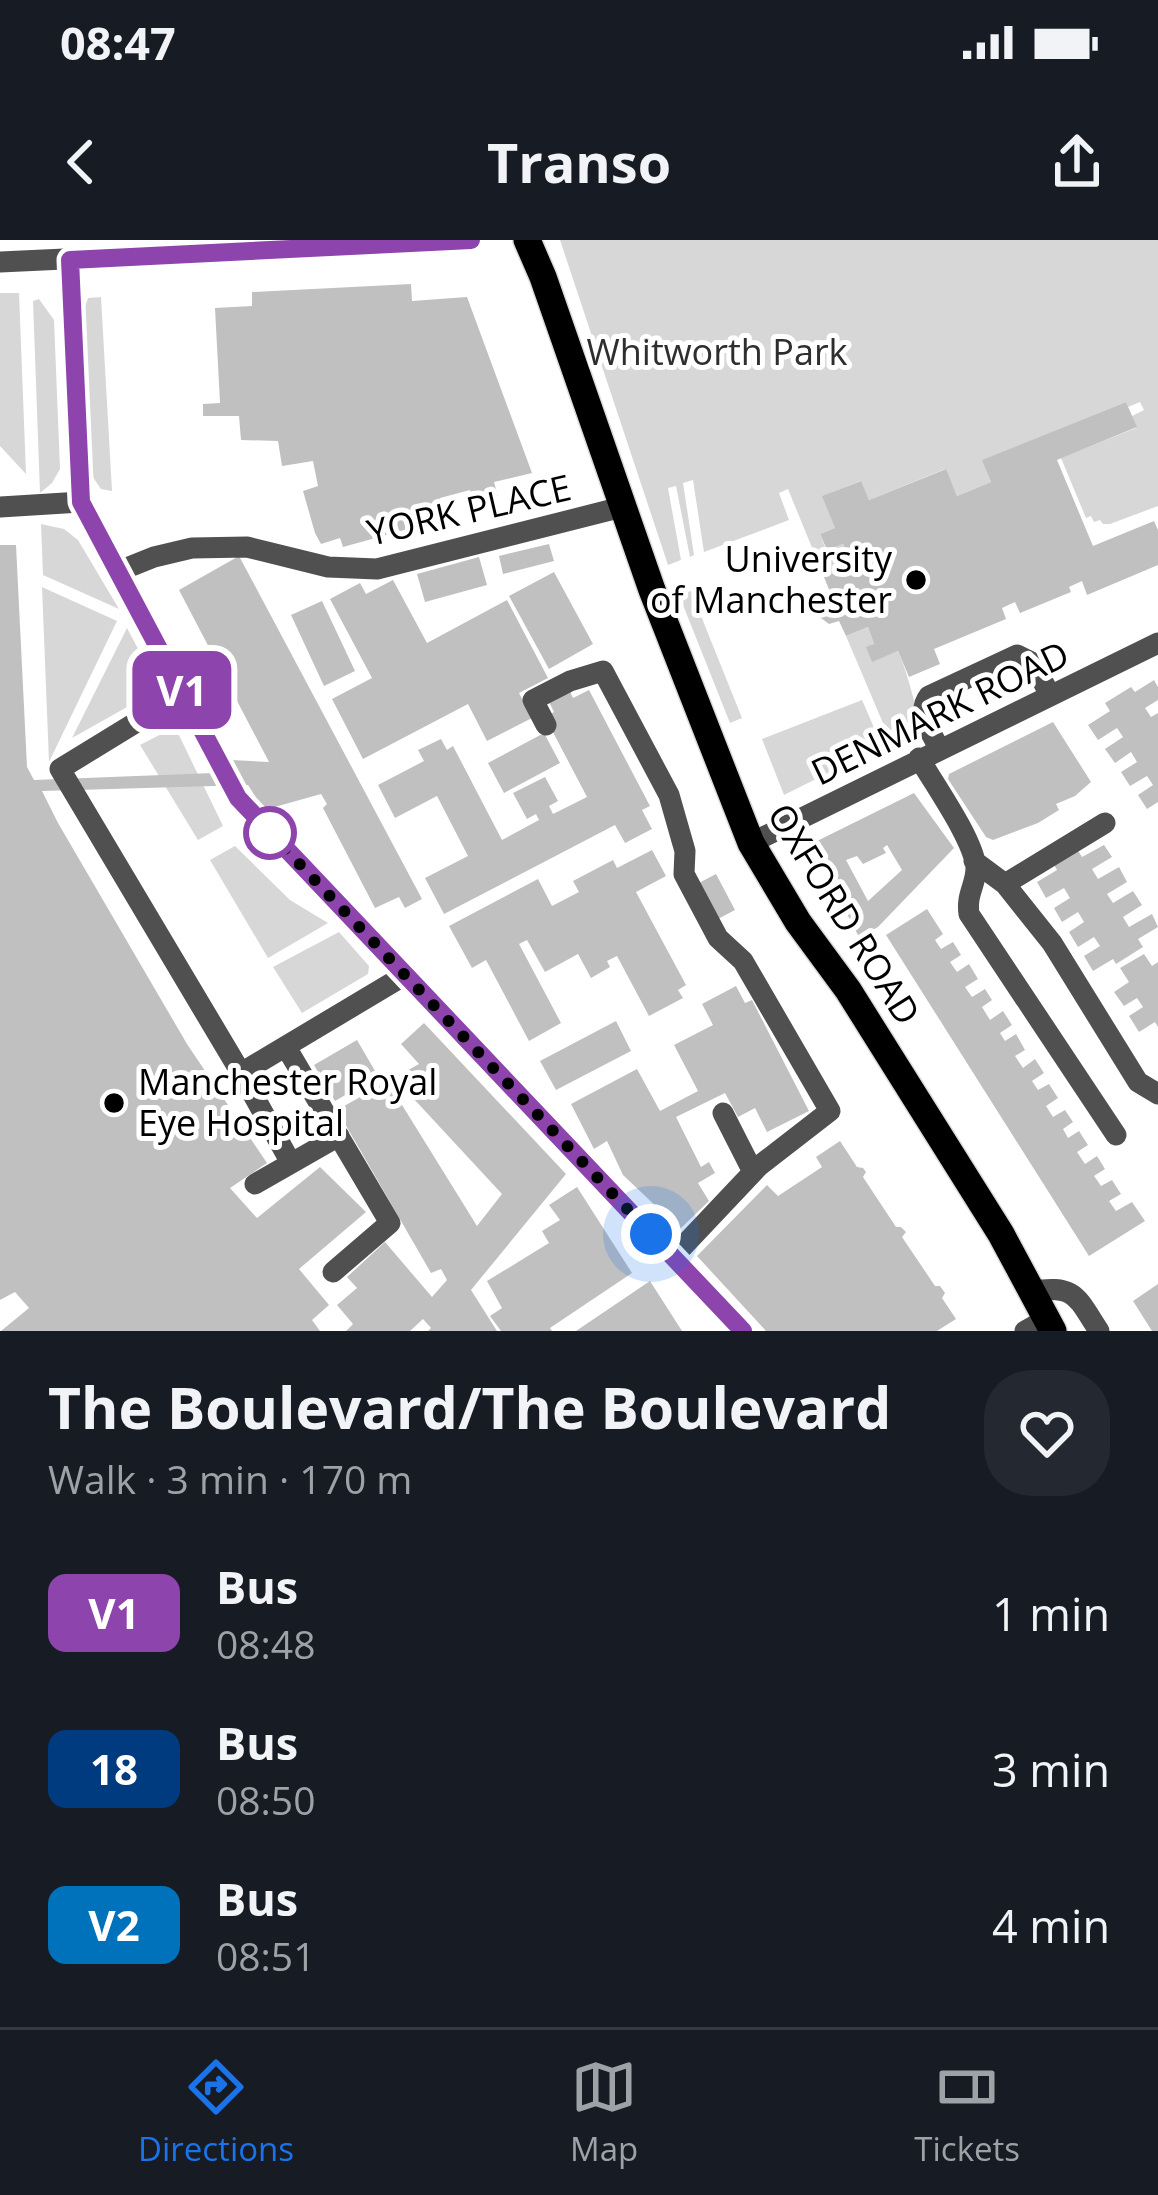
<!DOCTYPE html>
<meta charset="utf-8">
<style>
:root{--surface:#171b24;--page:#242831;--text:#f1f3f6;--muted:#9ea1a6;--line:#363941;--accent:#1a73e8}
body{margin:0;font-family:"Open Sans",sans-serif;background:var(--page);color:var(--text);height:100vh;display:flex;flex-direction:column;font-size:45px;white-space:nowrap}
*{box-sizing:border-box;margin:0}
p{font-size:39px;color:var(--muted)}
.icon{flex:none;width:66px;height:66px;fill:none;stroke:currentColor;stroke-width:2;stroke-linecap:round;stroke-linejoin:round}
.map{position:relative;height:1091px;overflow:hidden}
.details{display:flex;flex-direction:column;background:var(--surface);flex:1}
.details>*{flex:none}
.badge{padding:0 24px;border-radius:18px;font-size:42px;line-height:78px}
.you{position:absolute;width:60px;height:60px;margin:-30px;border:9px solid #fff;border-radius:50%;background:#1a73e8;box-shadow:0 0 0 18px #1a73e833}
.map>.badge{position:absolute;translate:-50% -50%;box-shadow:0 0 0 6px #fff}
.round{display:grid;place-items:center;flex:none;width:126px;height:126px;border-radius:48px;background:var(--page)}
.summary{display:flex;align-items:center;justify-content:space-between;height:204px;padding:0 48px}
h1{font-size:57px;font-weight:700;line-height:90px}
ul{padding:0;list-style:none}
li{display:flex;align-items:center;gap:36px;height:156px;padding:0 48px}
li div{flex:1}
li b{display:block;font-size:45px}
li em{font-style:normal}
li .badge{min-width:132px;font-weight:700;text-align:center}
.status{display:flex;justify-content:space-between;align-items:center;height:84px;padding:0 60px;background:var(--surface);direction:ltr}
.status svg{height:33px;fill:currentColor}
header{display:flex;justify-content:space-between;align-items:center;height:156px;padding:0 48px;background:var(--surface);font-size:54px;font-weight:700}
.tabs{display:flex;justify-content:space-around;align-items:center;height:168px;border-top:3px solid var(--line);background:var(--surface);font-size:33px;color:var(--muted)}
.tabs a{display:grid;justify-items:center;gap:6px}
.tabs .current{color:var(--accent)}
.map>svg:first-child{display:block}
.green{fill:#d7d7d7}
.building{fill:#c0c0c0;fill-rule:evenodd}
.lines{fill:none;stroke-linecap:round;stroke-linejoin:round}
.major-casing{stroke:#dbdbdb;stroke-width:30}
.minor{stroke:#505050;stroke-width:21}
.major{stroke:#000;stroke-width:27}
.line-casing{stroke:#fff;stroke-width:27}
.line{stroke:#8e44ad;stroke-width:18}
.walk{stroke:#000;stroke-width:12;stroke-dasharray:0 21.6}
.poi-dot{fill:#000;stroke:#fff;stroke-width:4.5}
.stop-dot{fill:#fff;stroke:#8e44ad;stroke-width:6}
.labels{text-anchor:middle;stroke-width:10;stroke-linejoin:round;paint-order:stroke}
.park-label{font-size:36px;fill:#2e2e2e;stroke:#fff}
.street-label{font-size:36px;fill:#000;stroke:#fff}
.poi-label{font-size:36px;fill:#000;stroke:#fff;text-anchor:end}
</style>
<div class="status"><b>08:47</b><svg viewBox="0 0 49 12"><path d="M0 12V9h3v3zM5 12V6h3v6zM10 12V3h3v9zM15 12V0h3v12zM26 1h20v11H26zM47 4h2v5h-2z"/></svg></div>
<header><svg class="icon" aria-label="back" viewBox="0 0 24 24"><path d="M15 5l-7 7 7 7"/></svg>Transo<svg class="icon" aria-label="share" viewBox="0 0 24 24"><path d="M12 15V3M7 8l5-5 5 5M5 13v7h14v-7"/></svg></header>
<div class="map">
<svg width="1158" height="1091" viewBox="0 0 1158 1091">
<rect width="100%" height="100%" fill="#fff"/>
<path class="green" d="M560,0h598v266l-48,18h-7l-3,-4 -6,2 -3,-6 -5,2 -25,-60 75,-30 -4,-12 12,-6 -4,-8 -12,5 -2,-5 -143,58 8,22 -34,14 -12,-27 -76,31 -9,-19 -37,15 12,32 -15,6 6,16 17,-6 9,22 -28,11 -36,-88 -9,4 10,27 -85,32 -11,-72 -10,3 11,72 -4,2 -14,-71 -8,2 13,72 -13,5z
M0,53h19l7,181 -26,-28z
M101,57l11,194 -11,-2 -11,-16 -7,-50v-110l5,-15z
M39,59l15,21 6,149 -8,14 -12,10 -7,-192z
M41,284l23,5 14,11 41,69 -76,-34z
M42,347l75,34 -68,141z
M691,351l51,127 -12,5 -51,-128z
M868,387l6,17 -7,4 6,13 25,-10c11,25 15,50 24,75l-31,16 -45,-106z
M127,388l28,53 -3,12 -80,45z
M862,460l20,46 -98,49 -22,-56z
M175,487l48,99 -25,14 -58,-95z
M235,606l55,54 38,23 -60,35 -58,-98z
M339,692l30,34 -1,8 -66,39 -29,-46z"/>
<path class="building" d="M411,44l1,17 55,-4 65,176 -38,9 4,15 -24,7 -4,-14 -30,8 2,14 -18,5 2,7 -83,23 -3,-9 -19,6 -6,-11 -12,-42 15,-5 -5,-25 -31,5 -4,-25 -37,-1 -2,-24h-36v-12l17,-1 -5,-95 37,-2v-14z
M1126,162l11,25 -80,33 36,86 61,-25 4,9v35l-71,30 -5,-14 -13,6 2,5 -51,21 -5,-11 -13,6 4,11 -72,30 6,15 -31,13 -11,-26 -26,11 -6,-15 8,-3 -6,-17 -22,9 -7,-15 -10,3 -12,-9v-15l13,-8 -6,-15 28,-11 -9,-22 -16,6 -7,-16 15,-6 -13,-32 39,-15 8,19 77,-31 11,27 34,-14 -9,-22z
M549,304l5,17 -51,13 -4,-18z
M0,305h16l11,222 7,13 205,-8 -8,-12 38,2 -90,-172 60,-34 183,343 -17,9 -6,-11 -24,11 -52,-100 4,-4 -6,-10 -57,16 -16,-25 -206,6 16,32 129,221 80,119 -37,25 27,30 63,-51 46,45 -67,57 30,36 -17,15 8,11h-319l28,-23 -14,-16 -15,8z
M479,317l8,28 -62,17 -8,-28z
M554,332l39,72 -44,25 -40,-73z
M393,340l34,63 80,-43 41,78 -29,15 13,25 -45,23 -19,-37 -105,55 -31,-60 40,-21 -42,-79 30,-16 6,11z
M322,361l33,70 -31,15 -33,-71z
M1154,440l4,7v13l-13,8 6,9 7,-4v89l-11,7 -9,-14 15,-10 -6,-9 -17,10 -9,-14 16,-10 -6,-10 -16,11 -10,-14 18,-12 -6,-9 -19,12 -10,-15 22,-14 -5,-8 26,-16 4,5z
M567,445l6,13 16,-8 61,116 -8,4 10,19 -27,14 -10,-18 -171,89 -19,-36 43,-22 -31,-60 -42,22 -17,-33 46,-24 -6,-11 23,-11 6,11 6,-4 49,94 37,-20 -3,-6 -9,5 -14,-26 32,-16 13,24 -9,5 4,8 34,-17 -42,-80 9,-5 -8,-16z
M1053,482l38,60 -16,14 -19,8 3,6 -21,13 -45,17 -7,-3 -38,-58 1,-5z
M544,493l16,30 -56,30 -16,-30z
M914,553l40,55 -76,79 -19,10 -48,-93zM887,605l15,25 -34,31 -22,-41 11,-4 6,8 23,-11 -3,-5z
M1104,605l8,12 -20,12 6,10 21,-12 8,15 -20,12 6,9 20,-12 9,14 -19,12 6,10 23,-13 6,13 -20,12 5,8 -27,17 -3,-5 -20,12 -9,-15 16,-10 -6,-9 -16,10 -9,-15 15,-10 -6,-10 -16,10 -8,-14 16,-10 -6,-10 -18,10 -9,-16 20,-12 -4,-7 24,-14 5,8z
M652,610l14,26 -30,16 50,93 -8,5 5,8 -34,18 -32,-60 -10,5 3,6 -19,11 -13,-24 -33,18 -18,-32 -8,4 42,79 -32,18 -43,-81 -14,8 -23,-42 89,-47 14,27 27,-14 -6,-11 40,-21 4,8z
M716,634l19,36 -21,11 -19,-36z
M927,669l16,25 -8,6 6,9 12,-7 8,13 -11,7 7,10 12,-8 9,15 -13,8 7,10 13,-8 7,11 -10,7 8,13 13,-9 9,14 -12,8 5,8 11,-7 9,16 -10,6 8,12 12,-9 9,14 -12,8 6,9 11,-6 9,14 -12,8 7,11 12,-7 8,12 -10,7 5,9 11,-7 9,14 -11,7 8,12 12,-8 8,13 -11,7 3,4 4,6 11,-6 9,14 -12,7 7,10 16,-9 13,19 -56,35 -203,-321z
M1144,714l8,12 6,-4v65l-3,-5 -16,10 -10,-16 14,-9 -6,-9 -13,8 -10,-14 15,-10 -9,-14z
M736,746l9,17 7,-3 57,111 -42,21 -12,-24 -17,9 -13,-24 -49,24 25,50 8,-5 6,11 -17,10 11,18 -29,28 -57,-54 -16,-34 -13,8 -23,-45 66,-35 23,42 38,-20 -24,-46 39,-20 -11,-21z
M616,781l15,30 -75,39 -16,-29z
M424,783l142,151 -95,116 26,41h-69l3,-3 -8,-9 -13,12h-64l7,-7 -16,-19 20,-17 -10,-11 38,-35 47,55 15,-17 -6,-11 -10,4 -94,-163 82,-46 -18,-20zM427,831l12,12 -26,15 89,96 -25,32 -83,-134z
M357,800l21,36 -43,25 -21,-36z
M840,901l17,26 6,1 3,4 -3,5 33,50h5l5,5 -4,5 33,49h5l5,7 -3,5 14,21 -19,12h-171l-69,-75 70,-71 11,11 44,-29 -6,-10z
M577,947l55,86 -82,55 2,3h-51l-11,-15 12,-8 -15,-27 62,-38 -7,-12 18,-11 -11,-15z
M650,1041l32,50h-106z
M1158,1044v47h-6l-19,-30z"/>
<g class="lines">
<defs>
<path id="major" d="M527,0l16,37 109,313 99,253 47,79 50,68 153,244 52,97"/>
</defs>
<use href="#major" class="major-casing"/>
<path class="minor" d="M71,20l10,242 157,296 505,533
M0,22l471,-22
M0,267l81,-5
M119,331l35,-14 38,-9 55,-1 81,20 49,2 245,-62
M184,453l-124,76 181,304 164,-98
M546,485l-13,-25 37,-19 33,-10 66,124 16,56 -1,23 34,64 25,23 87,150 -71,55 -86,91
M939,508c-8,-16 -23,-35 -10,-52l88,-41 16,8 17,32
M919,518c15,26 55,82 57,110 0,17 -10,26 -7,46l147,221
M751,603l407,-200
M974,621l31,23 47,59 86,139 20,12
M1005,644l100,-61
M286,807l104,176 -57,49
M241,833l50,90
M723,873l30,59
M255,944l84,-48
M1032,1051c44,-6 44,5 67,40
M1025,1091l21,-12"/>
<use href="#major" class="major"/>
</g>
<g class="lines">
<defs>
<path id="line" d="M471,0l-401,20 11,242 157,296 505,533"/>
</defs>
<use href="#line" class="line-casing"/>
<use href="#line" class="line"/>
<path class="walk" d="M270,593l381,401"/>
</g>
<g class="poi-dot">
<circle cx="916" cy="340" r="12"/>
<circle cx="114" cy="863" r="12"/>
</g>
<circle class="stop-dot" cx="270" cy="593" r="24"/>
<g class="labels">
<g class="park-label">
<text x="717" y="125">Whitworth Park</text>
</g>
<g class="street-label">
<text transform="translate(469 270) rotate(-13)" y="13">YORK PLACE</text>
<text transform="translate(940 473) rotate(-26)" y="13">DENMARK ROAD</text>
<text transform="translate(844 674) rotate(58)" y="13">OXFORD ROAD</text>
</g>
<g class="poi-label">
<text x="892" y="332">University<tspan x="892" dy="41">of Manchester</tspan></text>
<text x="138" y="855" text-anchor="start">Manchester Royal<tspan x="138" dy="41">Eye Hospital</tspan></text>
</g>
</g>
</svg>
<div class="you" style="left:651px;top:994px"></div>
<b class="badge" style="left:182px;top:450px;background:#8e44ad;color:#fff">V1</b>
</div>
<section class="details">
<div class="summary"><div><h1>The Boulevard/The Boulevard</h1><p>Walk · 3 min · 170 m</p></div><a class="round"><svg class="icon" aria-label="heart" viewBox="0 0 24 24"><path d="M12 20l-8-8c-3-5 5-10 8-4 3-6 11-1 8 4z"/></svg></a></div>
<ul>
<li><span class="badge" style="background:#8e44ad;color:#fff">V1</span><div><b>Bus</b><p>08:48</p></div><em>1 min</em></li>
<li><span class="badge" style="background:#003b80;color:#fff">18</span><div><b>Bus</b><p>08:50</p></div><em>3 min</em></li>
<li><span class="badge" style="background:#0072bc;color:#fff">V2</span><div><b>Bus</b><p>08:51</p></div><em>4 min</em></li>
</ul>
</section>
<nav class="tabs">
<a class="current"><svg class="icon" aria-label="directions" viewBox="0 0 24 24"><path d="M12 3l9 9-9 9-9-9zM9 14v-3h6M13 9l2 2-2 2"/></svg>Directions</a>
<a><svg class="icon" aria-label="map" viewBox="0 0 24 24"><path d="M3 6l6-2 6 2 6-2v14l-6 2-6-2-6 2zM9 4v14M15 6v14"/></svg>Map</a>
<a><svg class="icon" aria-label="tickets" viewBox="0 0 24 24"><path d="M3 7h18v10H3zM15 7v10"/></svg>Tickets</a>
</nav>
